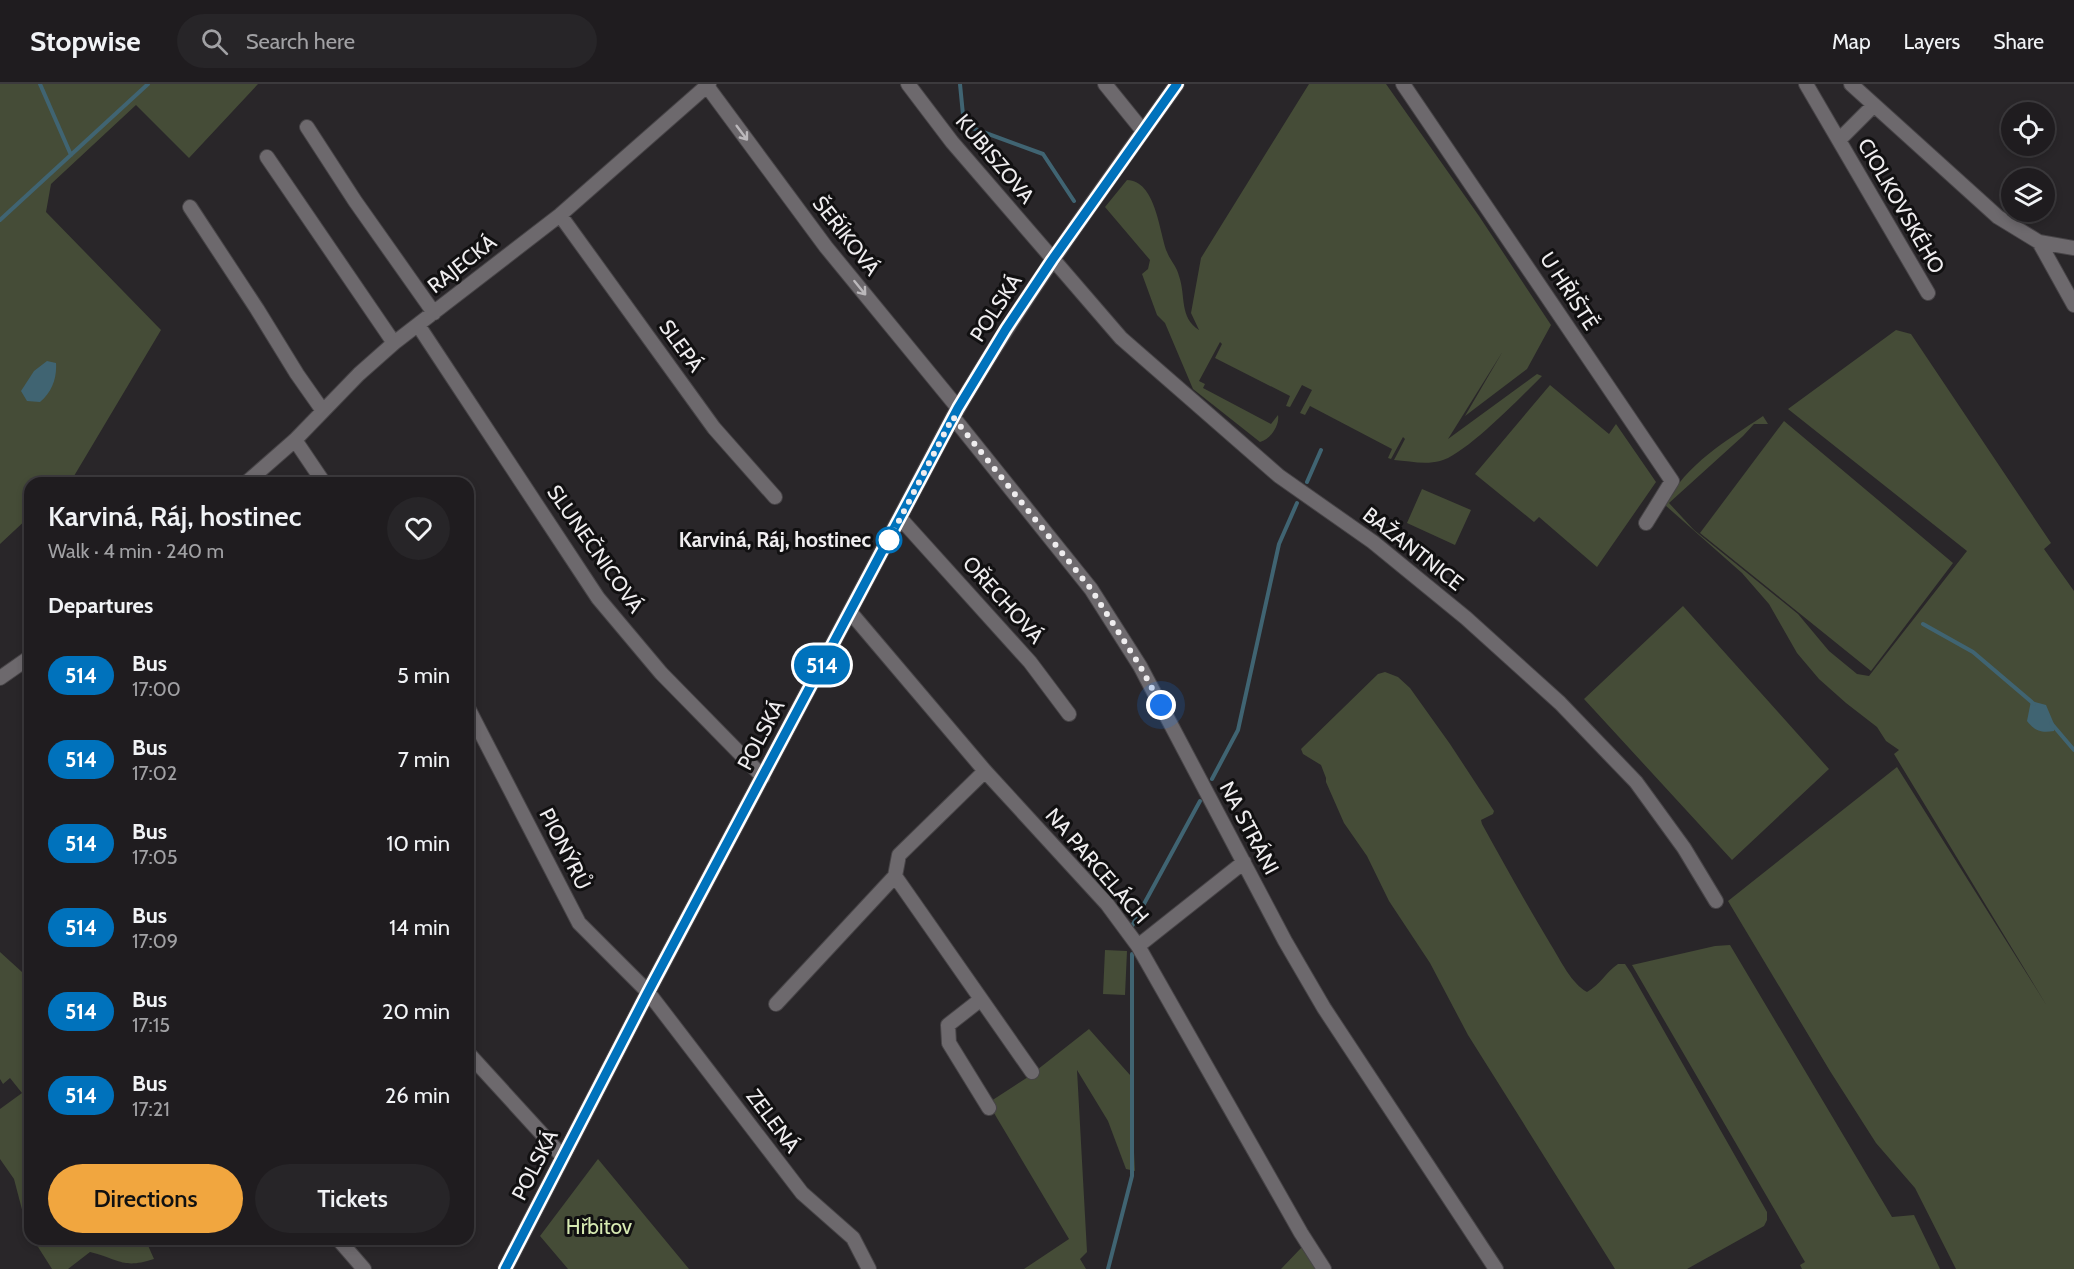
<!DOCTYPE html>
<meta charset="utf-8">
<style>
:root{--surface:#1f1c1f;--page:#272528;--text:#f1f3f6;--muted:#a1a1a4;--line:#3c3a3d;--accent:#f1a63f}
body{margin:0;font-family:Cabin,sans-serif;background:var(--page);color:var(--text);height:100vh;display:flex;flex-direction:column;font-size:22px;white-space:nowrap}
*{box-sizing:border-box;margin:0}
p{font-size:20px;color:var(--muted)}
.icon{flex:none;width:33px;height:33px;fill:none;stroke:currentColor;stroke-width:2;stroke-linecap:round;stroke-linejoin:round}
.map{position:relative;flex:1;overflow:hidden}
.side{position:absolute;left:24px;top:393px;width:450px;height:768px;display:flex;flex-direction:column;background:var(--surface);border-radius:18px;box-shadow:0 3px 9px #0003,0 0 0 2px var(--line)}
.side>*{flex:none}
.badge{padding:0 12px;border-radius:20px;font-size:21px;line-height:39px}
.controls{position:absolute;left:2001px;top:18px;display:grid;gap:12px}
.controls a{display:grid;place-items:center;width:54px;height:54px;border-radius:50%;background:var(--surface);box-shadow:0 3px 9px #0003,0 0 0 2px var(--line);font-size:30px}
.you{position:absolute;width:30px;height:30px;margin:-15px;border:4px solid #fff;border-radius:50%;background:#1a73e8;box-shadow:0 0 0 9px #1a73e833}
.map>.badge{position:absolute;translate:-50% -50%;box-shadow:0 0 0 3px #fff}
h2{padding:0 24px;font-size:22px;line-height:54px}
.round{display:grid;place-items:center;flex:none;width:63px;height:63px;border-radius:32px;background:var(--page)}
.overview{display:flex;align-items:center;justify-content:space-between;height:102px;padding:0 24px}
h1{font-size:28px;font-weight:600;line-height:45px}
.primary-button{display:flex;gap:12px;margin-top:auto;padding:12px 24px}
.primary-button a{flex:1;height:69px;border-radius:36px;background:var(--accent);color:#111;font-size:24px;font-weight:600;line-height:69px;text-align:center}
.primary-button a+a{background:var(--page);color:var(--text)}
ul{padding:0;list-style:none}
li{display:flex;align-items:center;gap:18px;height:84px;padding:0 24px}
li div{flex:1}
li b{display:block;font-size:22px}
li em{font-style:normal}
li .badge{min-width:66px;font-weight:700;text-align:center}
header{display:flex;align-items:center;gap:36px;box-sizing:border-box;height:84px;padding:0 30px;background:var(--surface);border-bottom:2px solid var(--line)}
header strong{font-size:28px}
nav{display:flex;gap:33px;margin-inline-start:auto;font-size:21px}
.search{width:420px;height:54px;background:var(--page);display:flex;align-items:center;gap:15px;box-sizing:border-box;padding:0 21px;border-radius:33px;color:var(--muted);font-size:22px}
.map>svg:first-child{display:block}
.green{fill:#454c37}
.water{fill:#406472}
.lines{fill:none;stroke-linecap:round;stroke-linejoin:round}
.stream{stroke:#406472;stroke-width:4}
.minor-casing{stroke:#474447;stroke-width:16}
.minor{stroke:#6d696d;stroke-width:14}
.oneway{stroke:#bbb8bb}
.line-casing{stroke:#fff;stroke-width:14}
.line{stroke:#0072bc;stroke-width:9}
.walk{stroke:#efedef;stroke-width:6;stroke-dasharray:0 10.8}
.stop-dot{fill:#fff;stroke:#0072bc;stroke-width:3}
.labels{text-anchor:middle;stroke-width:6;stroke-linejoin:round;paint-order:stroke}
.street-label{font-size:21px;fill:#efedef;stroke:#111011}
.stop-label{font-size:21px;font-weight:bold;fill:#efedef;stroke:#111011;text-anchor:end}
.park-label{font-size:21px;fill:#d7eab2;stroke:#111011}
</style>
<header>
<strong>Stopwise</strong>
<div class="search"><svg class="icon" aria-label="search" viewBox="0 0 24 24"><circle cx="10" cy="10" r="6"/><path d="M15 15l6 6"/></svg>Search here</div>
<nav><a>Map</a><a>Layers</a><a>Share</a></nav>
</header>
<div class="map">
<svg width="2074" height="1185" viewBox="0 0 2074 1185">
<rect width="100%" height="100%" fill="#292629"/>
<path class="green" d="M0,0h258l-69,74 -53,-53 -85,79 -5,28 115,118 -87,146 -8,7h-36v33l-30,28z
M1309,0h77l93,132 72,109 -24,44 -62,47 38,-65 -55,88 89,-65 5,2c-20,20 -78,80 -102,85 -15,4 -31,0 -46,-1l11,-21 -2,-2 -12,22 -3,-1 4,-9 -82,-43 -5,9 -5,-2 12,-23 -10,-5 -12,22 -4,-1 4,-10 -75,-38 7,-14 -2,-2 -21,39 6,3 -2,4 68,36 7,-9c2,10 -8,25 -18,27l-67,-53 -28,-66 -8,-8 -15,-41 6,-5 2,-9 -45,-53 22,-27c29,1 32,51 40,72 3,8 10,15 12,24 7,20 0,41 20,54l-8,-17 10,-55z
M1896,246l15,4 140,209 -7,6 30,42v678h-118l-41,-81 -39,-45 -46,-72 -102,-170 169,-134 150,239 -153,-252 5,-4 -13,-9 -9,-14 -31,-24 -27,-24 -22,-26 -28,-49 -27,-31 -77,-68c21,-41 61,-64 98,-89l5,8h-14l-11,12 -74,67 25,27 104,84 31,37 28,23 12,2 98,-125 -179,-142z
M1550,301l59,49 7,-10 40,58 -59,85 -58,-50 -5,5 -59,-48z
M1784,337l169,142 -82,108 -171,-138z
M1422,405l49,21 -16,35 -48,-22z
M1683,522l146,163 -97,91 -148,-161z
M1385,588l13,5 12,11 40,56 44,67 -1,3 -12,6 1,4c22,40 45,81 69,121 10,16 20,38 36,47 13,-7 19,-20 31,-28h7l6,9 136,239v8l-3,6 -77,43h-72l-147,-234 -38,-72 -41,-62 -22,-45 -23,-33 -18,-41v-4l-5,-13 -18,-11 -2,-5 77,-75z
M1730,861l162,272 22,-2 26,54h-138l-2,-4 5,-3 -173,-297 83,-19z
M1105,866l22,1 -2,44 -22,-1z
M0,868l22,20 8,2v259l-5,-12 -11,-42 -14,-20v-50l22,-16 -12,-15 -7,6 -3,-5z
M1089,945l41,46 5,96 -9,-2 -18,-48 -31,-51 10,182 -7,7 6,10h-62l45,-30 -81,-136 40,-26z
M598,1075l91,110h-121l-28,-33z
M33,1155h115l-2,2 8,18c-31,10 -33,1 -64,-7l-22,17h-16z
M1302,1163l14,22h-35z"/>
<path class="water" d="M47,277l9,2c1,15 -4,29 -16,39l-13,-1 -6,-10 13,-20z
M2031,617l15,4 8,19v7c-13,2 -19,0 -27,-10z"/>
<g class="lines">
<path class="stream" d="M40,0l31,71
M960,0l4,41 79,29 31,47
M0,136l148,-136
M1307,398l14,-32
M1923,540l50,28 61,52
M2051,639l23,27
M1212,695l26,-49 41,-186 18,-41
M1132,842l68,-125
M1108,1185l24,-93v-222"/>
<defs>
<path id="minor" d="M908,0l44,58 169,196 158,138 94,66 93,76 94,85 76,79 48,66 32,53
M1105,0l38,47
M1403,0l269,397 -26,42
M1806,0l122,209
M1851,0l147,133 41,25 35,6
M707,2l119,161 132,161
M307,43l48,74 79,112
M1839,56l35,-35
M267,73l127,186
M190,123l67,102 40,65 26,37
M560,131l154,213 61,69
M2039,158l35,63
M418,241l180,273 63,75 102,104
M953,333l138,172 49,77 145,275 39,67 172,261
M295,356l29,43
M246,399l49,-43 64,-66 35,-31 166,-128 149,-131
M900,434l130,144 39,52
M851,529l134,158 122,133 31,42 163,287 23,36
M0,594l30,-21
M468,624l111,215 69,69 154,201 51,45 16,31
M985,687l-86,84 -4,21 137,196
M1138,862l106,-84
M980,916l-32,25 1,18 40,65
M776,920l119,-128
M468,969l95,104
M338,1155l26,30
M505,1185l143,-277 305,-575c67,-116 146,-224 224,-333"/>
</defs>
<use href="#minor" class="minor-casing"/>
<use href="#minor" class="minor"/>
</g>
<defs><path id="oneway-shaft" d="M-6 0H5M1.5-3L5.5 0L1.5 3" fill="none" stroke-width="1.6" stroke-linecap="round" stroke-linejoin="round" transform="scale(1.5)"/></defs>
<g class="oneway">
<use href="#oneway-shaft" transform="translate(742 49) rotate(53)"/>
<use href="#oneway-shaft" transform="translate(860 204) rotate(51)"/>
</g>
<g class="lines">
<defs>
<path id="line" d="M505,1185l143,-277 310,-584 48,-79 46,-69 125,-176"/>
</defs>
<use href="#line" class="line-casing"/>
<use href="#line" class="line"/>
<path class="walk" d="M889,456l64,-123 138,172 49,77 21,39"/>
</g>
<circle class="stop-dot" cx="889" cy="456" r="12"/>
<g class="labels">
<g class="street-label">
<text transform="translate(995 75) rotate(50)" y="7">KUBISZOVA</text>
<text transform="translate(1901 122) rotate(60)" y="7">CIOLKOVSKÉHO</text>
<text transform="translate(846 152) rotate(52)" y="7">ŠEŘÍKOVÁ</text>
<text transform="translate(462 180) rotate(-38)" y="7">RAJECKÁ</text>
<text transform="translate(1569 207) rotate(57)" y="7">U HŘIŠTĚ</text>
<text transform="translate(996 224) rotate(-57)" y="7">POLSKÁ</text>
<text transform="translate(681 262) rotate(54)" y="7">SLEPÁ</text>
<text transform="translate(595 465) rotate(55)" y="7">SLUNEČNICOVÁ</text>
<text transform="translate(1413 465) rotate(38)" y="7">BAŽANTNICE</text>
<text transform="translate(1003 516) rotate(48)" y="7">OŘECHOVÁ</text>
<text transform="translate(761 651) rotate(-62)" y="7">POLSKÁ</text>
<text transform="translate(1249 744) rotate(62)" y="7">NA STRÁNI</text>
<text transform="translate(565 765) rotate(63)" y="7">PIONÝRŮ</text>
<text transform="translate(1097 782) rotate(49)" y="7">NA PARCELÁCH</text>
<text transform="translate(773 1037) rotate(53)" y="7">ZELENÁ</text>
<text transform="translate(535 1081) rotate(-63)" y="7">POLSKÁ</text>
</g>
<g class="stop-label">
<text x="871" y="463">Karviná, Ráj, hostinec</text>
</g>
<g class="park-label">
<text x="599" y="1150">Hřbitov</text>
</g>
</g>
</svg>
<div class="controls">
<a><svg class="icon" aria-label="locate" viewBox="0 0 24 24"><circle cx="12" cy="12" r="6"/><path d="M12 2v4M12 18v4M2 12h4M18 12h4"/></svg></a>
<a><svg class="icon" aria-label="layers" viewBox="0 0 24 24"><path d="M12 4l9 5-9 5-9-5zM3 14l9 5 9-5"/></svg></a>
</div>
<div class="you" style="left:1161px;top:621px"></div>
<b class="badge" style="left:822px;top:581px;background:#0072bc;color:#fff">514</b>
<section class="side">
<div class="overview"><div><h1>Karviná, Ráj, hostinec</h1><p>Walk · 4 min · 240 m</p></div><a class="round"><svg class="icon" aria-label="heart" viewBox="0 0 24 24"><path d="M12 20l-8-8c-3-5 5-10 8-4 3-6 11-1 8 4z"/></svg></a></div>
<h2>Departures</h2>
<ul>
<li><span class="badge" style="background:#0072bc;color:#fff">514</span><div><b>Bus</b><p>17:00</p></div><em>5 min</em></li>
<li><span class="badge" style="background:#0072bc;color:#fff">514</span><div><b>Bus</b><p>17:02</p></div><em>7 min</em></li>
<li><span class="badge" style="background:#0072bc;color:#fff">514</span><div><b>Bus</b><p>17:05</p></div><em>10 min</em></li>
<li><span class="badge" style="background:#0072bc;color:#fff">514</span><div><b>Bus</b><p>17:09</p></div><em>14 min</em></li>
<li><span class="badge" style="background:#0072bc;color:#fff">514</span><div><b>Bus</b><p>17:15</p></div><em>20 min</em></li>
<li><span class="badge" style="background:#0072bc;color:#fff">514</span><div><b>Bus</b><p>17:21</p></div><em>26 min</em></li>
</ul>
<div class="primary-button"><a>Directions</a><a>Tickets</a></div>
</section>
</div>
